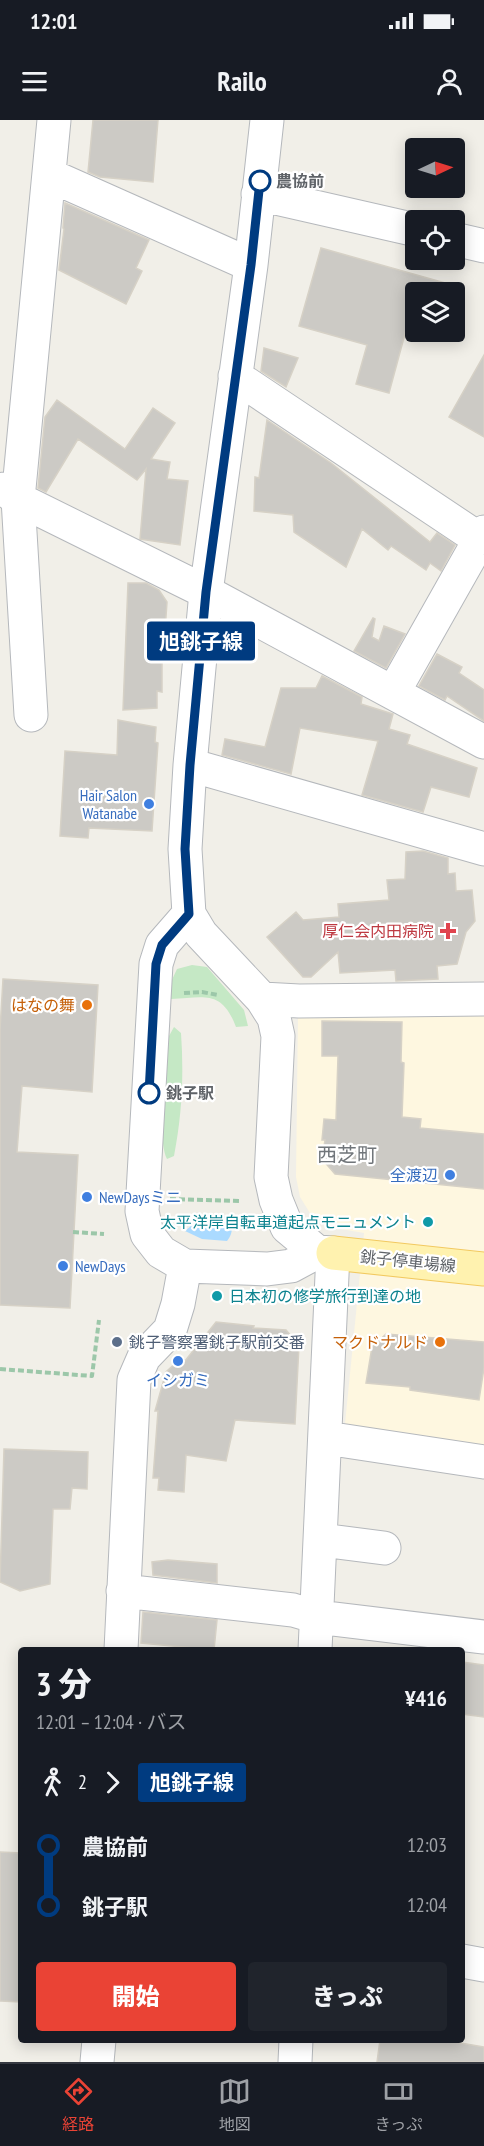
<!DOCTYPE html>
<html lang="ja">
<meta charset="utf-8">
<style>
:root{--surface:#171b24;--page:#20242c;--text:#f1f3f6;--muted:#9ea1a6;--line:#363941;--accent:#ea4335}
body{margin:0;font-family:"PT Sans Narrow","Noto Sans JP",sans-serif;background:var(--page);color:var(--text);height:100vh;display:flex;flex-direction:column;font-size:22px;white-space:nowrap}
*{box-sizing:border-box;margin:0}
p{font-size:20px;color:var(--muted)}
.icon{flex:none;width:33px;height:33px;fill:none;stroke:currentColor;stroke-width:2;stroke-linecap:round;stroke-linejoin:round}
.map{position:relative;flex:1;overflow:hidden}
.drawer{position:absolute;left:18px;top:1527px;width:447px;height:396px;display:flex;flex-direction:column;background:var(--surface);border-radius:6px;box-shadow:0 3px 15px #0003}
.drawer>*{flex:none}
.badge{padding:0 12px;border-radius:4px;font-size:21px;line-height:39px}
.needle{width:39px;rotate:86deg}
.controls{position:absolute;left:405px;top:18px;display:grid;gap:12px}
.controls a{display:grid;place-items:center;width:60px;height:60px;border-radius:6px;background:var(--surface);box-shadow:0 3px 15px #0003;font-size:30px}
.map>.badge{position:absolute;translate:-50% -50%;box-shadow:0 0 0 3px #fff}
.legs{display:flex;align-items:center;gap:9px;height:66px;padding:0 18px;font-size:20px}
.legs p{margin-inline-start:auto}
.summary{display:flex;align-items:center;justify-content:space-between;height:102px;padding:0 18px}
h1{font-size:33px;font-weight:800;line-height:45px}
.button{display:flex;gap:12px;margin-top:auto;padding:12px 18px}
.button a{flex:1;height:69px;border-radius:6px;background:var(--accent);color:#fff;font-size:24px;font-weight:800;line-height:69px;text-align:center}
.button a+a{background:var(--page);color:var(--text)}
ul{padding:0 18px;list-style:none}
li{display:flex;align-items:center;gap:21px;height:60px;font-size:22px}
li i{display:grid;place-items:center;width:9px;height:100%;margin:0 8px;background:currentColor}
li i::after{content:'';width:15px;height:15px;margin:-8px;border:4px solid;border-radius:50%;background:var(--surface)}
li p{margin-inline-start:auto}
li:first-child i{background:linear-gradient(#0000 50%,currentColor 0)}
li:last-child i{background:linear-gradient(currentColor 50%,#0000 0)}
.status{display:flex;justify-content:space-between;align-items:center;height:42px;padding:0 30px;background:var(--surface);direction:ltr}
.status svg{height:16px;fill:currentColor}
header{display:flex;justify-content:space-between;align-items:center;height:78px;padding:0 18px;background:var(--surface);font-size:27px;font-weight:800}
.tabs{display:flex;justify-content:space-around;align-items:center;height:84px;border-top:2px solid var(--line);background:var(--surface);font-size:16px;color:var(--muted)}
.tabs a{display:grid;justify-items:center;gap:3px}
.tabs .current{color:var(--accent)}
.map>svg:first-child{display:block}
.commercial{fill:#fef7e0}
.green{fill:#c5e8c5}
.water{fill:#aadaff}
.building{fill:#cccac5;stroke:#d6d1c6;stroke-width:1.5}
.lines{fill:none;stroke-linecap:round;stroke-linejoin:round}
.minor-casing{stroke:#b5b8bc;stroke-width:35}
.major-casing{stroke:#f2c960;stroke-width:35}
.path{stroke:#9cc7a9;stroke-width:4;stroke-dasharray:6 3;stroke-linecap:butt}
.minor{stroke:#fff;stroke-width:33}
.major{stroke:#fff2af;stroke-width:33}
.line-1-casing{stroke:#fff;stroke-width:14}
.line-1{stroke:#003b80;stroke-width:9}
.stop-1-dot{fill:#fff;stroke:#003b80;stroke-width:3}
.shop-dot{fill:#3f7fe0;stroke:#fff;stroke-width:2}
.health-dot{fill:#e0444e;stroke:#fff;stroke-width:2}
.food-dot{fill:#e8710a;stroke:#fff;stroke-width:2}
.culture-dot{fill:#0f9aa8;stroke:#fff;stroke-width:2}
.service-dot{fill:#5c6f8a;stroke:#fff;stroke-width:2}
.labels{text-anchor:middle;stroke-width:4.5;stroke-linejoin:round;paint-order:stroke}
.stop-label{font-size:16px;font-weight:bold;fill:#5f6368;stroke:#fff;text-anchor:start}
.shop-label{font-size:16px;fill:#366cbe;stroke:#fff;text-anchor:end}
.health-label{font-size:16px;fill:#be3a42;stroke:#fff;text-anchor:end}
.food-label{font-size:16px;fill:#c56008;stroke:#fff;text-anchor:end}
.culture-label{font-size:16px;fill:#0d838f;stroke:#fff;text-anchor:end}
.street-label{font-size:16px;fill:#5f6368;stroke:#fff}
.service-label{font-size:16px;fill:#4e5e75;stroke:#fff;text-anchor:start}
.quarter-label{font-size:20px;fill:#70757a;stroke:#fff}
</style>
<div class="status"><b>12:01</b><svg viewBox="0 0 49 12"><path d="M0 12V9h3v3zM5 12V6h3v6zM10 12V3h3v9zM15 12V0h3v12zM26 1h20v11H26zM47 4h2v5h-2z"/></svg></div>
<header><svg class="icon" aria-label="menu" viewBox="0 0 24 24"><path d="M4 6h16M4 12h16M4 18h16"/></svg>Railo<svg class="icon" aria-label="person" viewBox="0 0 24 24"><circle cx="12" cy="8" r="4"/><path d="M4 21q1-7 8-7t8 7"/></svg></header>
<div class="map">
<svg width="484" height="1942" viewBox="0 0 484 1942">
<rect width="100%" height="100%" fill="#f1efe8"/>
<path class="commercial" d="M484,893v442l-140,-21 20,-201 -29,-5 -22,-10 -13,-21 -4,-20 2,-162 135,1z"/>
<path class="green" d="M192,845l15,2 37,43 4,16 -12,1c-14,-37 -30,-30 -65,-28l-1,-15 7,-15z
M174,907l7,6c3,42 1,82 -7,123l-7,3c-11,-20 0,-97 2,-123z"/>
<path class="water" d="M215,1096h11c7,8 8,16 1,25l-25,-2 -17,-8 6,-5z"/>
<path class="building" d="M93,0h65l-5,62 -53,-5 -12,-5z
M65,83l84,37 -13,28 6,3 -16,33 -67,-34 5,-41 -1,-1z
M321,128l135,38 -1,6h-39v17l-4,-1 -23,85 -33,-9 11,-39 -68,-19z
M264,228l34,10 -12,29 -25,-16z
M484,235v82l-35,-20z
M57,280l68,49 28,-41 22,15 -24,36 19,3 -3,17 21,2 -8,64 -40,-6 6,-70 -9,11 -59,-41 -32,53 -8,-4 7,-71z
M267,300l64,43 99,79 7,-9 18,12 -14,26 -11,-8 -4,7 -35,-24 -3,4 -26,-21 -16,38 -52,-35 -1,-17 -39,-4 1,-34 4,1z
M128,463h18l13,7 8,12 -3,43 -2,-1v48l-5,-1v17l-34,2z
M373,498l2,1 -3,18 7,4 5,-15 21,8 -19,34 -32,-17z
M437,534l25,13 -3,6 25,17v31l-37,-25 -2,4 -26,-14z
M322,556l40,21 -1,7 32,10 -4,15 21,6 -3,9 70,24 -8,29 -38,-10 -8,25 -61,-17 16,-54 -78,-13 -9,46 -69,-19 3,-16 40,8 16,-59h35z
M118,600l38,7 -1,15 3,1 -6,88 -63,-3 -1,10 -28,-2 5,-85 52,4z
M423,731l25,7v16l7,-1 1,18 16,-1 3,31 -9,11 -9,32 -20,2 1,13 -42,2 -1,-11 -55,3 -2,-21 -27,25h-8l-36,-40 29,-25 7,8 36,-3 -1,-13 51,-4 -2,-20 18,-1 1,-27z
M3,859l95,6 -6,107 -70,-6 -5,66 61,3 -8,153 -70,-3v-275z
M322,901l80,1 -1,40 3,1 -2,54 19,2 -1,9 64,6v55l-149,-15 -13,-15 3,-19h-3l2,-21 12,1 2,-64h-16z
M216,1202l38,4 -1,2 33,2 13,15 -4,79 -60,-4 -9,41 -40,-6 -2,37 -26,-2 1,-12h-6l5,-67h-3l11,-39 16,-15 3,4z
M386,1214l98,8v26l-5,32 -69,-10v-3l-44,-4 6,-36z
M4,1329l84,3 -1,37 -15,-1 -2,21h-17l-3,75 -30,7 -20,-9z
M168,1440l49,4v19l-64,-8 -1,-13z
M143,1492l74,8 -3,30h-22l1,-2 -52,-5z
M462,1542l22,3v52l-22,-3z
M0,1732l21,1v149l-21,-1z
M380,1920h63l41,7v15h-107z"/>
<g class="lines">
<defs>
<path id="minor" d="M267,0l-16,145 -45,327 -16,173 -5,84 4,65 12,20 61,65 12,19 4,18 -7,141 5,23 11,27 30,25 16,1 -18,397
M49,55l202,90
M258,74l158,36
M454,119l30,7
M235,256l244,163
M4,369l14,10 188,93 278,150
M393,573l91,-161
M31,595l-13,-216 36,-379
M190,645l294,84
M189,794l-27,31 -6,19 -14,247 5,23 14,18 24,14 82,3 24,-3 26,-14
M262,879l37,2 185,-2
M326,1318l158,24
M321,1420l63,8
M123,1471l170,19 24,7 167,20
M121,1530l13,-270 10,-23 26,-27 8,-26 7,-38
M462,1841l22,4
M97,1942l2,-22
M295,1942l1,-22"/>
<path id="major" d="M333,1133l151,16"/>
</defs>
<use href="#minor" class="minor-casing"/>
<use href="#major" class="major-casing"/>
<path class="path" d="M184,873l18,-1 16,3
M170,1079l70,2
M73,1112l31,2
M0,1249l92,7 7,-56"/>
<use href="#minor" class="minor"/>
<use href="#major" class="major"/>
</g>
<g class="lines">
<defs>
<path id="line-1" d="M149,973l7,-129 6,-19 27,-31 -4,-65 5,-84 16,-173 45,-327 9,-84"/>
</defs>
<use href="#line-1" class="line-1-casing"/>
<use href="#line-1" class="line-1"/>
</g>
<g class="stop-1-dot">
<circle cx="260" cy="61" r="10"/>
<circle cx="149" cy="973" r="10"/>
</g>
<g class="shop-dot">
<circle cx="149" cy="684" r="6"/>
<circle cx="450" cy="1055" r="6"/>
<circle cx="87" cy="1077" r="6"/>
<circle cx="63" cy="1146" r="6"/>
<circle cx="178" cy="1241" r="6"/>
</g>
<path class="health-dot" d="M445 802h6v6h6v6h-6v6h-6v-6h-6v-6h6z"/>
<g class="food-dot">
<circle cx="87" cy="885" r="6"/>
<circle cx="440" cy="1222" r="6"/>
</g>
<g class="culture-dot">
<circle cx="428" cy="1102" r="6"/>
<circle cx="217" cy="1176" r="6"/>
</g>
<circle class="service-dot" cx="117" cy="1222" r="6"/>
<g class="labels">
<g class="stop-label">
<text x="276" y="67">農協前</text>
<text x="166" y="979">銚子駅</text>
</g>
<g class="shop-label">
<text x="137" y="681">Hair Salon<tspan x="137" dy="18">Watanabe</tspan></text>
<text x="438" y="1061">全渡辺</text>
<text x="99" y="1083" text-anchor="start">NewDaysミニ</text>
<text x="75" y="1152" text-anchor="start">NewDays</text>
<text x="178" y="1266" text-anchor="middle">イシガミ</text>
</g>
<g class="health-label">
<text x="434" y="817">厚仁会内田病院</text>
</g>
<g class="food-label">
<text x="75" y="891">はなの舞</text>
<text x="428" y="1228">マクドナルド</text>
</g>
<g class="culture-label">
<text x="416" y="1108">太平洋岸自転車道起点モニュメント</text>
<text x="229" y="1182" text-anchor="start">日本初の修学旅行到達の地</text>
</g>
<g class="street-label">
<text transform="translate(408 1141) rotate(6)" y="6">銚子停車場線</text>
</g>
<g class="service-label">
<text x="129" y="1228">銚子警察署銚子駅前交番</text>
</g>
<g class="quarter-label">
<text x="347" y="1042">西芝町</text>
</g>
</g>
</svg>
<div class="controls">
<a><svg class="needle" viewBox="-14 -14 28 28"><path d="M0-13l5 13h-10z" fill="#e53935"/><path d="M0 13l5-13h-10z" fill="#9ea1a6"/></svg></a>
<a><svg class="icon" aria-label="locate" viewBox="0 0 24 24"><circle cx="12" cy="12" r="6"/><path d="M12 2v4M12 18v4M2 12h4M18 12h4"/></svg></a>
<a><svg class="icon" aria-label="layers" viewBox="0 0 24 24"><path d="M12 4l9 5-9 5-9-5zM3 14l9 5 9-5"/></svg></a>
</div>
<b class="badge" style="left:201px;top:521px;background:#003b80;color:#fff">旭銚子線</b>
<section class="drawer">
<div class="summary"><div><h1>3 分</h1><p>12:01 – 12:04 · バス</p></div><b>¥416</b></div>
<div class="legs"><svg class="icon" aria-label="walk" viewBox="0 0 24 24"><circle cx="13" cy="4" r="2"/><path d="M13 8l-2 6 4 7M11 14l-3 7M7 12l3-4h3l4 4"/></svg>2<svg class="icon" aria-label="forward" viewBox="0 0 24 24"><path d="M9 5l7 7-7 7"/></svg><b class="badge" style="background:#003b80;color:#fff">旭銚子線</b></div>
<ul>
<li><i style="color:#003b80"></i><b>農協前</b><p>12:03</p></li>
<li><i style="color:#003b80"></i><b>銚子駅</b><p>12:04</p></li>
</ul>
<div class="button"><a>開始</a><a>きっぷ</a></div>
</section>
</div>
<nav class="tabs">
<a class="current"><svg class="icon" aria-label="directions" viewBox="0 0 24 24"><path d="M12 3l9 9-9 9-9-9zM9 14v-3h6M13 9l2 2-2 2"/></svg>経路</a>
<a><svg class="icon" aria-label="map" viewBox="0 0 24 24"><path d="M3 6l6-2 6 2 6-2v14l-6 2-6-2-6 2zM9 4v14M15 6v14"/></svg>地図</a>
<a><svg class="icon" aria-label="tickets" viewBox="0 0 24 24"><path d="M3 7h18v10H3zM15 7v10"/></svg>きっぷ</a>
</nav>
